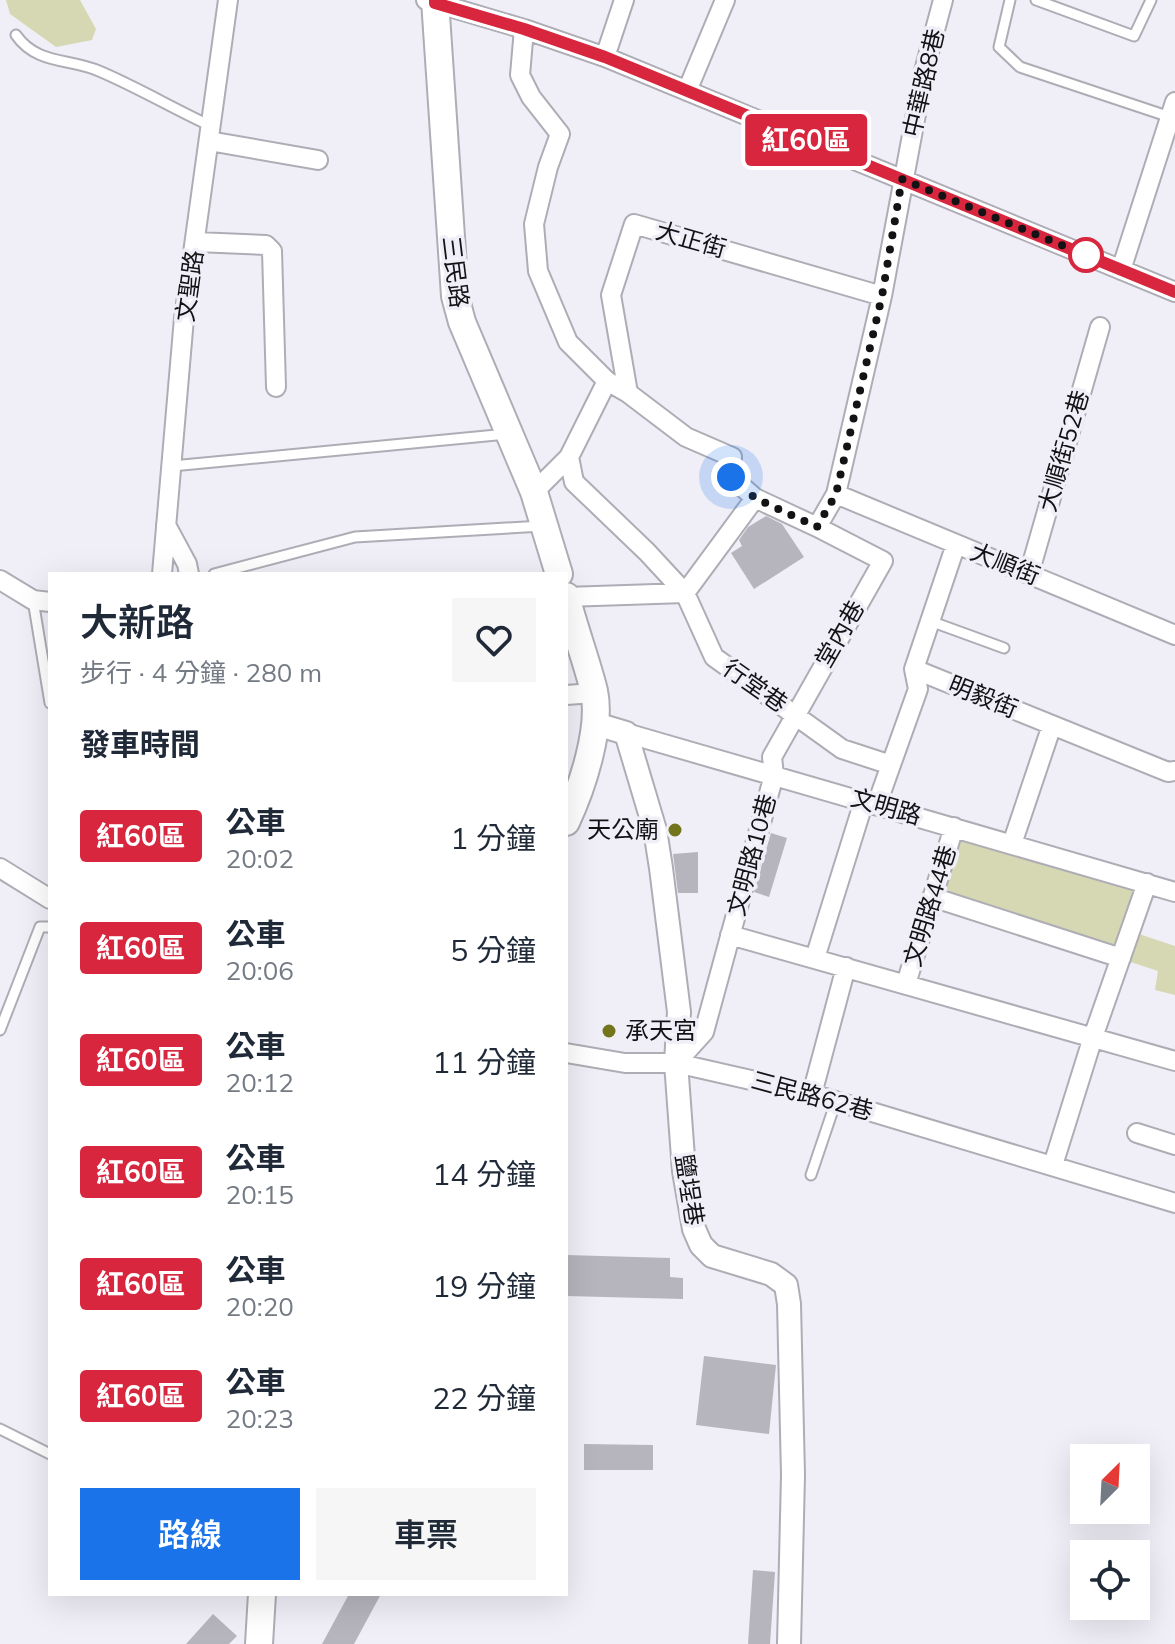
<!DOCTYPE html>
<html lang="zh-TW">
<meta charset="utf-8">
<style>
:root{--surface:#fff;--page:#f6f6f7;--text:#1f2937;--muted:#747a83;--accent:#1a73e8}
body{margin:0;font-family:Mulish,"Noto Sans TC",sans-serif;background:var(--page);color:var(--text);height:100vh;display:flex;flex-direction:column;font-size:30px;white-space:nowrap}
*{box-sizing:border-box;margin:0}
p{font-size:26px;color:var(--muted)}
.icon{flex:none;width:44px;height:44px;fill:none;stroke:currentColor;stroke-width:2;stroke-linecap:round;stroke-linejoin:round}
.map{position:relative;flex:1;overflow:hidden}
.side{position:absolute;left:48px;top:572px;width:520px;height:1024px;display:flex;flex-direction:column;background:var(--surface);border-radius:0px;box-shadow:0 8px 32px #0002}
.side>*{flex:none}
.badge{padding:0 16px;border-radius:6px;font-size:28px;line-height:52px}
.needle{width:52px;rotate:24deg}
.tools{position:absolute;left:1070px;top:1444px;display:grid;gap:16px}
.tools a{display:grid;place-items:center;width:80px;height:80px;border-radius:0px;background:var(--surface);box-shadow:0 8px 32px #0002;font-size:40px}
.you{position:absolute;width:40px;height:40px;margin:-20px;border:6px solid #fff;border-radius:50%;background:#1a73e8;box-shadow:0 0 0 12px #1a73e833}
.map>.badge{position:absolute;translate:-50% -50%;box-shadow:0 0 0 4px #fff}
h2{padding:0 32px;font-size:30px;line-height:72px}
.round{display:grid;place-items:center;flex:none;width:84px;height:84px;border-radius:0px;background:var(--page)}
.summary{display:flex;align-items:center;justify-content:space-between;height:136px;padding:0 32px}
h1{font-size:38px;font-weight:600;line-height:60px}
.button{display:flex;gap:16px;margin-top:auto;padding:16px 32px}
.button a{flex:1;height:92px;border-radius:0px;background:var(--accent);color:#fff;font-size:32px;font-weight:600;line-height:92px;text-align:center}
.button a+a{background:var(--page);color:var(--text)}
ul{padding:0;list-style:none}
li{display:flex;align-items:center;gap:24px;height:112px;padding:0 32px}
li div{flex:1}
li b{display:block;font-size:30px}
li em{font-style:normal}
li .badge{min-width:88px;font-weight:700;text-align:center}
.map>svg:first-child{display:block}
.green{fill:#d5d8b2}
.building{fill:#b6b5be}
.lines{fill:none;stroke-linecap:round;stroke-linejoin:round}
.service-casing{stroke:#aeadb5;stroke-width:13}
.minor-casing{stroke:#aeadb5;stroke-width:22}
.tertiary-casing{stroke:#aeadb5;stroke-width:26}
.secondary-casing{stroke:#aeadb5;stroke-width:30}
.service{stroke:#fff;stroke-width:9}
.minor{stroke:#fff;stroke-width:18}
.tertiary{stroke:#fff;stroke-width:22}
.secondary{stroke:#fff;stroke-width:26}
.line-casing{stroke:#fff;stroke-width:18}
.line{stroke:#d7263d;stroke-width:12}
.walk{stroke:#131316;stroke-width:8;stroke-dasharray:0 14.4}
.stop-dot{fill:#fff;stroke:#d7263d;stroke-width:4}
.poi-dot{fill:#72751c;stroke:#f0eff8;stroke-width:3}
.labels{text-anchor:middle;stroke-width:7;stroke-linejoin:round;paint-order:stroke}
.street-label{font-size:24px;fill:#131316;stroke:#f0eff8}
.poi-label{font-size:24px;fill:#131316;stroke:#f0eff8;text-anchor:end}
</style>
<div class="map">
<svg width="1175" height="1644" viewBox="0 0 1175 1644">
<rect width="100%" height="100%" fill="#f0eff8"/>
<path class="green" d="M6,0h74l16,29 -4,11 -36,7 -46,-33z
M954,827l193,56 -17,48 45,15v49l-20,-5 3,-19 -226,-74z"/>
<path class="building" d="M766,516l16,8 22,33 -50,32 -23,-36 11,-7 -3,-6 9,-13z
M771,833l16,5 -18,59 -15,-5z
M698,852v41h-20l-5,-39z
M566,1255l104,3v19l13,1v21l-117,-3z
M704,1356l72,9 -7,69 -73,-9z
M584,1444l69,1v25h-69z
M753,1570l22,2 -5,72h-22z
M349,1594h32l-27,50h-32z
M213,1614l24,22 -8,8h-43z"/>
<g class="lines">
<defs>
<path id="service" d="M1010,0l-11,47 21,20 150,50
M1036,0l98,36 17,-36
M16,35c21,30 53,23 83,36 38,16 75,38 112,55
M172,466l335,-32
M214,574l141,-37 187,-11
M33,600l17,103
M930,621l74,27
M0,1030l40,-103h10
M811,1175l25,-74
M0,1429l50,25"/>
<path id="minor" d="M426,0l98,29 81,28 570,235
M524,29l-4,46 11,22 29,37 -12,33 -14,57 4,47 30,71 39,39
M605,57l19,-57
M687,91l38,-91
M209,141l109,19
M196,242l70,3 6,6 4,136
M1121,270l54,-168
M628,393l58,44 46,20 -1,20 24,21 62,29 19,-33 46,-198 42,-225 19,-71
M569,457l5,25 73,70 38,41 29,64 128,92 49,16
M534,492l35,-35 38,-76 21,12 -17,-98 23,-71 248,72
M836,494l339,141
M166,525l21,39 2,10
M956,544l-42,125 254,103 7,-1
M162,574l22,-256 44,-318
M1029,574l71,-247
M0,580l33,20 17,2
M566,597l119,-4 70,-95
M566,695l28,-2
M626,733l549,159
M877,804l41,-115 -4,-20
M1012,844l40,-119
M0,868l50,31
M932,897l189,61
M730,935l445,126
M815,958l49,-157
M906,984l48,-157
M566,1053l59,10h51l136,31 363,109
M676,1063l28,-31 70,-257 -2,-18 111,-196 -66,-34
M812,1094l34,-127
M1137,1133l38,12
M1053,1165l40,-128 54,-154"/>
<path id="tertiary" d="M596,724l30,9 29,97 6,38 18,144 -3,51 8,108 10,58 7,16 11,11 59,18 15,11 3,19 4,171 -4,169"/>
<path id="secondary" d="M435,0l20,296 7,26 72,170 25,82
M566,596c8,32 20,63 28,95 8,37 -12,97 -28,131
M259,1644l3,-50"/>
</defs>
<use href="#service" class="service-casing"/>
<use href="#minor" class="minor-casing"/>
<use href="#tertiary" class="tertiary-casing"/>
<use href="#secondary" class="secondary-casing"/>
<use href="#service" class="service"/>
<use href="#minor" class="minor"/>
<use href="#tertiary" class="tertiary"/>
<use href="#secondary" class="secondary"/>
</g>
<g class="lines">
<defs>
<path id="line" d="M435,0v3l89,26 81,28 570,235"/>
</defs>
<use href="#line" class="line-casing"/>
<use href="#line" class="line"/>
<path class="walk" d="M731,477l24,21 62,29 19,-33 46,-198 20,-117 191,79 -7,-3"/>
</g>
<circle class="stop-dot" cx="1086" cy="255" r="16"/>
<g class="poi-dot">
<circle cx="675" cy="830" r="8"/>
<circle cx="609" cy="1031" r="8"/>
</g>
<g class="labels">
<g class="street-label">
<text transform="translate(924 83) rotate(-77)" y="8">中華路8巷</text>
<text transform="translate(691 240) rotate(16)" y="8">大正街</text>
<text transform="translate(455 272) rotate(83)" y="8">三民路</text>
<text transform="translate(190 286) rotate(-82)" y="8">文聖路</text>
<text transform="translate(1064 451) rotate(-74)" y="8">大順街52巷</text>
<text transform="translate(1005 564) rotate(22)" y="8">大順街</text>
<text transform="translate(840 634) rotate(-60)" y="8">堂內巷</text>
<text transform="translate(755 686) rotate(35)" y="8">行堂巷</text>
<text transform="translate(983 697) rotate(22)" y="8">明毅街</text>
<text transform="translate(886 807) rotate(16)" y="8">文明路</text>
<text transform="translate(752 855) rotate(-75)" y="8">文明路10巷</text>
<text transform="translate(930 906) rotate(-73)" y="8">文明路44巷</text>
<text transform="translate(812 1096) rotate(15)" y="8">三民路62巷</text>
<text transform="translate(689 1190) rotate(81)" y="8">鹽埕巷</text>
</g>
<g class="poi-label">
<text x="659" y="838">天公廟</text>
<text x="625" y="1039" text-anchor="start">承天宮</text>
</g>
</g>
</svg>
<div class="tools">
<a><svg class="needle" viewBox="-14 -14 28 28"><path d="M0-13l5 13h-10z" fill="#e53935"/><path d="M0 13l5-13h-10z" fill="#747a83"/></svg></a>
<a><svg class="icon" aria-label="locate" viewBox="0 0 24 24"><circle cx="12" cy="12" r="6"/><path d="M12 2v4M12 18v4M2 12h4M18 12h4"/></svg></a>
</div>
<div class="you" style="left:731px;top:477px"></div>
<b class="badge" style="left:806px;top:140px;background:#d7263d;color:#fff">紅60區</b>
<section class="side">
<div class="summary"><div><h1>大新路</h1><p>步行 · 4 分鐘 · 280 m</p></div><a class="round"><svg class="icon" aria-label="heart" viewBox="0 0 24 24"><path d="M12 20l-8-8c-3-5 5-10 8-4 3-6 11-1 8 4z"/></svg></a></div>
<h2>發車時間</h2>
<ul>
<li><span class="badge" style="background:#d7263d;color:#fff">紅60區</span><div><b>公車</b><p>20:02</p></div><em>1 分鐘</em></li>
<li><span class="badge" style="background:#d7263d;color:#fff">紅60區</span><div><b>公車</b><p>20:06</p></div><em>5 分鐘</em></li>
<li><span class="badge" style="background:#d7263d;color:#fff">紅60區</span><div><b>公車</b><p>20:12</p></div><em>11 分鐘</em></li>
<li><span class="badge" style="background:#d7263d;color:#fff">紅60區</span><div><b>公車</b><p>20:15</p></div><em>14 分鐘</em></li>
<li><span class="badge" style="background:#d7263d;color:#fff">紅60區</span><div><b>公車</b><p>20:20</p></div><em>19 分鐘</em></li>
<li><span class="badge" style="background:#d7263d;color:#fff">紅60區</span><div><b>公車</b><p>20:23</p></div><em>22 分鐘</em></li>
</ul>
<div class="button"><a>路線</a><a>車票</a></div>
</section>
</div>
